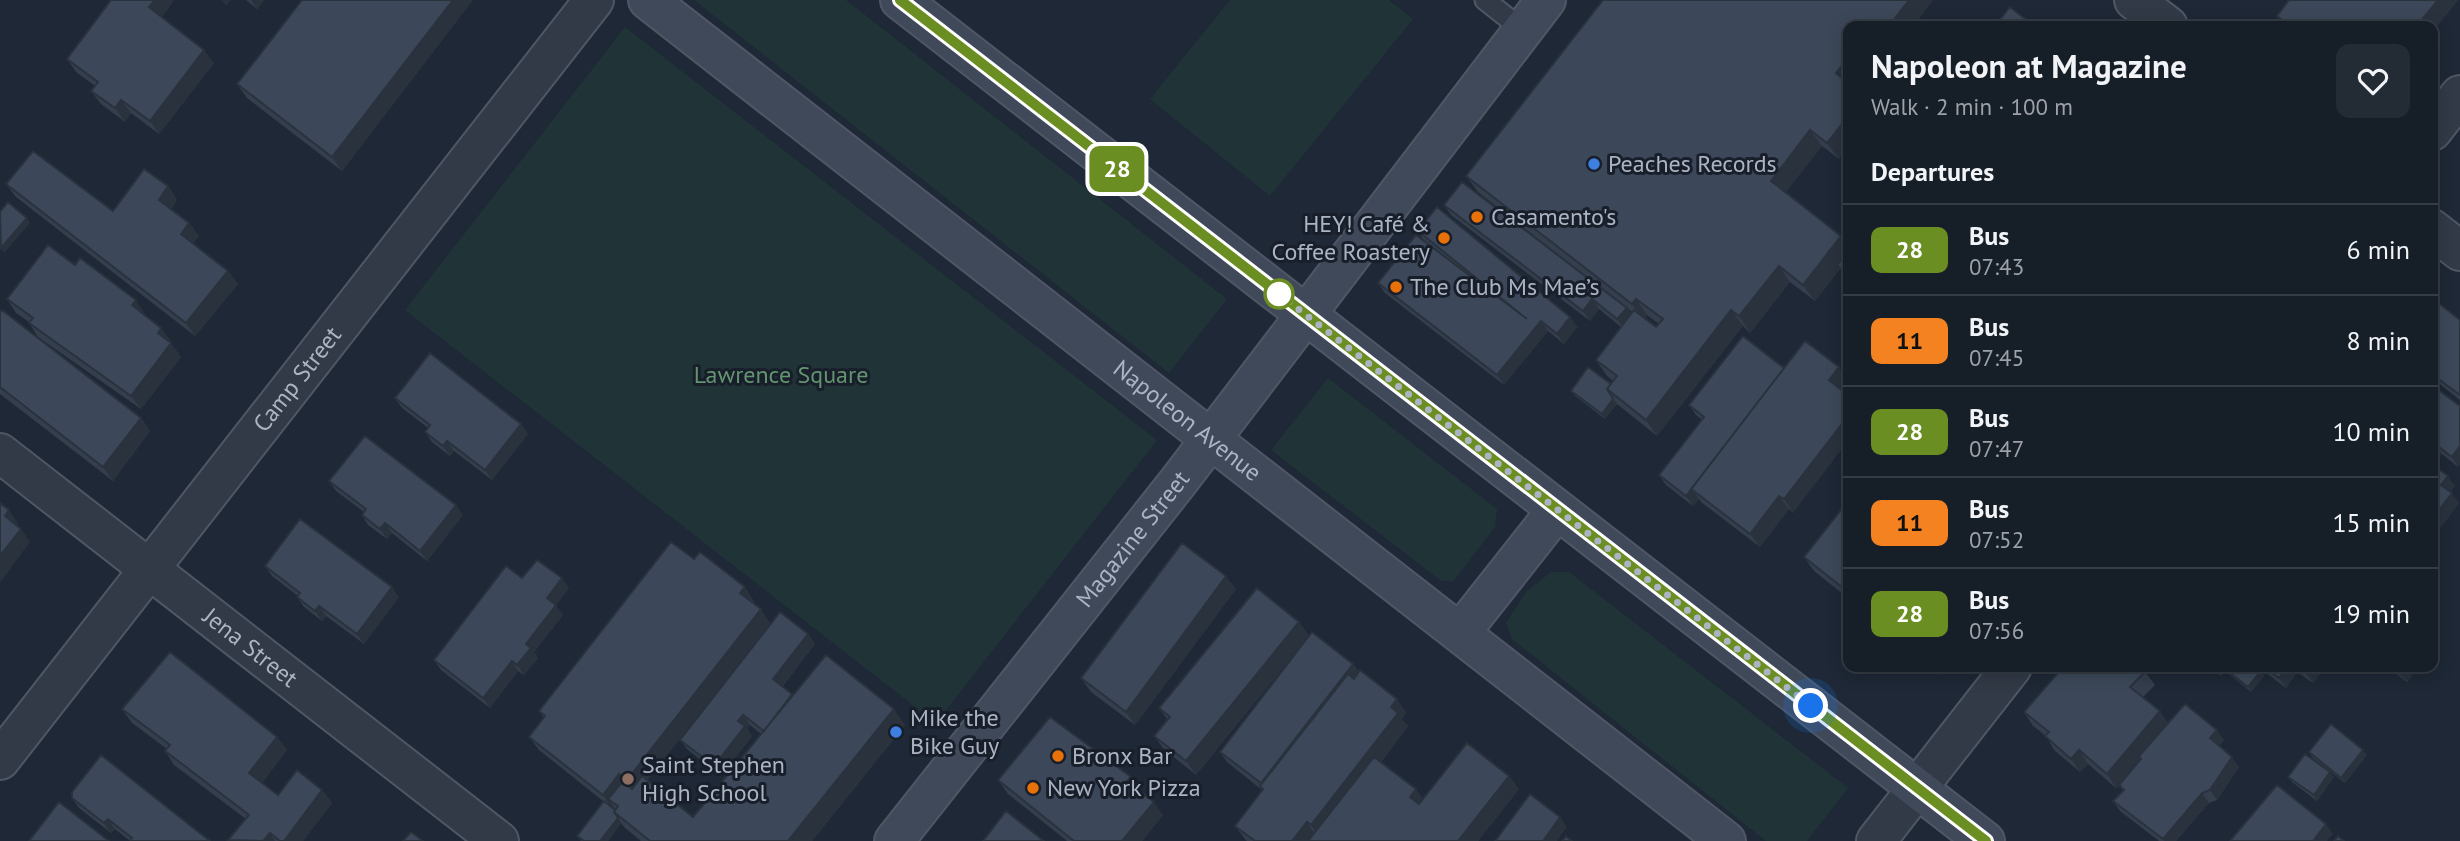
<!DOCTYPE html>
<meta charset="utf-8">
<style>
:root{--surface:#161e28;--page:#232b34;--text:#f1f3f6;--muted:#9ea2a8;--line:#353c45}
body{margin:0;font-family:"PT Sans",sans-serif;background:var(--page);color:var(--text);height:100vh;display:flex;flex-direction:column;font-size:26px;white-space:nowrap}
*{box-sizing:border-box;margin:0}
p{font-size:23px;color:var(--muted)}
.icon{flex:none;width:38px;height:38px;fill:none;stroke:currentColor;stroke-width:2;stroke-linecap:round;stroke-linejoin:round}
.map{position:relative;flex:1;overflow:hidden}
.panel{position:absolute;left:1843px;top:21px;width:595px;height:651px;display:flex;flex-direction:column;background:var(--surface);border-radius:14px;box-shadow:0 4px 18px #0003,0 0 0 2px var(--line)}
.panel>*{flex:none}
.badge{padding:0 14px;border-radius:10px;font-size:24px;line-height:46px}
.you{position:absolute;width:35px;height:35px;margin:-18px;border:5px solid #fff;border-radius:50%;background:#1a73e8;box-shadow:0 0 0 10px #1a73e833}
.map>.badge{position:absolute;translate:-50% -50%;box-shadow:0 0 0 4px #fff}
h2{padding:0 28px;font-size:26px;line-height:63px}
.round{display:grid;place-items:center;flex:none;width:74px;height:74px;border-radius:14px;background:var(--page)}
.overview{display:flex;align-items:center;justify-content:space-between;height:119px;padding:0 28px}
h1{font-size:33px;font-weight:800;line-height:52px}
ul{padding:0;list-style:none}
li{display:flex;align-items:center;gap:21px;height:91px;padding:0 28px;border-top:2px solid var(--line)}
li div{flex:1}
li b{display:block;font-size:26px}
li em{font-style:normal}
li .badge{min-width:77px;font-weight:700;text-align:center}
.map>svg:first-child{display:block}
.green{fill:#203437}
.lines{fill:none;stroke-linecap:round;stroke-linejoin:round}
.lane-casing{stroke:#4f5765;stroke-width:23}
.street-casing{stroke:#4f5765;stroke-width:42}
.secondary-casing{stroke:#4f5765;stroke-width:42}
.lane{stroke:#323a47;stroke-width:19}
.street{stroke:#323a47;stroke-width:38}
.secondary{stroke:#40495a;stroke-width:38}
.wall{fill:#343e4d;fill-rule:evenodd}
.shaded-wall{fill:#2a323e}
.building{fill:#3c4859;stroke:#2a323e;stroke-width:2}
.line-casing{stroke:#fff;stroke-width:16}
.line{stroke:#6b8e23;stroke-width:10}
.walk{stroke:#acb4c4;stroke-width:7;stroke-dasharray:0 12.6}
.shop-dot{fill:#3f7fe0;stroke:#181f2b;stroke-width:2.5}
.food-dot{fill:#e8710a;stroke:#181f2b;stroke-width:2.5}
.stop-dot{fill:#fff;stroke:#6b8e23;stroke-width:3.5}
.education-dot{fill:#8d6e63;stroke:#181f2b;stroke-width:2.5}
.labels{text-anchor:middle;stroke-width:6;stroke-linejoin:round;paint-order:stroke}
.poi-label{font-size:24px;fill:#acb4c4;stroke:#181f2b;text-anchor:start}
.park-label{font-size:24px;fill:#639470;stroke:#181f2b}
.street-label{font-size:24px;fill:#acb4c4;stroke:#181f2b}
</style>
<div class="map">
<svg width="2460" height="841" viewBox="0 0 2460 841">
<rect width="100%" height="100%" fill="#1e2836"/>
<path class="green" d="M694,0h152l381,299 -58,74z
M1230,0h159l24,19 -143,177 -120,-97z
M625,27l532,413 -221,283 -531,-413z
M1328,378l169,131 -2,18 -42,55 -13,-2 -169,-130z
M1551,572h18l279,216 -41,53h-41l-254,-202 -6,-16 20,-31z"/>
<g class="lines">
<defs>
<path id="lane" d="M1485,0l38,30"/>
<g id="street">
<path d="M2134,0l34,26"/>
<path d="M2432,131l28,-36"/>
<path d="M2432,229l28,22"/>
<path id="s1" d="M0,453l499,388"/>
<path id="s2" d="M0,760l594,-760"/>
<path d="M1876,841l136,-174"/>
</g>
<g id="secondary">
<path id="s3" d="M648,0l1078,841"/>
<path d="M900,0l1085,841"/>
<path d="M1460,633l97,-123"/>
<path id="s4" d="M894,841l284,-359 368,-482"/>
</g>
</defs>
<use href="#lane" class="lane-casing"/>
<use href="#street" class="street-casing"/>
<use href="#secondary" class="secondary-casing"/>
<use href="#lane" class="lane"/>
<use href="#street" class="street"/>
<use href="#secondary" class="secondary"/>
</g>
<path class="wall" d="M174,0l-12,17 52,46 -55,71 -28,-21 -6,9 -24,-18 -10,-13 4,-5 -19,-14 -9,-13z
M246,0h18l-7,9z
M302,0h169l1,1 -130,170 -95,-73 -10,-14z
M1603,0h330l-20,26h-65v121l-9,12 -17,-13 -37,47 56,43 7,10v31l-8,-8 -25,32 -25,-19 -40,51 -7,-7 -86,110 -40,-32 -12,15 -30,-23 -4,-5 17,-24 23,17 2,-3 -6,-5 -11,-16 25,-33 -22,-18 -9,12 -139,-106 -7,-10 18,-23 165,126 4,6 1,-2 -154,-120 -12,-16zM1647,315l12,9 -3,3 -11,-9z
M2289,0h169l-26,32v-6h-147l-8,-10z
M6,184l107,27 55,-25 9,14 -6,9 18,14 10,13 -6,7 35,28 10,13 -43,52 -179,-139z
M1418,231l152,86 7,10 -13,17 -16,-13 -44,54 -119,-92 -7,-10 46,-42z
M75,265l70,49 -1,1 27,26 -1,1 11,15 -40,52 -103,-72 -9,-14v-1l-13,-9 -9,-14z
M2432,298l28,22v80l-28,-22z
M0,312l141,106 9,13 -37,50 -113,-87z
M1839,367l9,15 -6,8 -49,123 -4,-4 -29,38 -59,-45 -2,-3 -6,7 -27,-21 -7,-10 43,-55 -6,-5 -7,-10 95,-37z
M2432,385l26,82 -16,-13 -5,7 -5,-3z
M395,398l126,26 7,10 -36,46 -38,-29 -4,5 -18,-14 -7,-10 3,-4 -26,-20z
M2432,464l23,22 -5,6 9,11 -18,24 -9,-7z
M329,481l134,34 -36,46 -35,-28 -5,6 -19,-14 -6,-10 2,-3 -28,-21z
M1848,501v97l-34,-27 -10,-14z
M694,559l60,42 -2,2 18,20 -123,157 46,37 68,-83 -11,-9 -3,3 5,8 -31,40 -34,-27 -7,-9 128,-106 7,10 -33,43 10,9 113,29 -93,116h-171l-16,-13 -4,-5 -13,18h-27l-4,-5 26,-35 -64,-51 -10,-13 15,-19 -5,-7z
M265,566l134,31 -35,47 -38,-28 -4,5 -18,-14 -7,-10 1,-1 -26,-20z
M522,578l47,10 -13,17 7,10 -29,37 4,6 -14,17 -6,-4 -28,37 -49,-38 -7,-10z
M1236,589l-101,136 -44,-33 -10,-14z
M1299,622l10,14 -113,139 -32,-26 -10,-13 13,-17 -8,-11z
M1353,664l6,8 47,40 -4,7 6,7 -27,36 35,27 7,10 86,-23 10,13 -41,52h-231l-2,-2 -10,-13 27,-36 -35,-28 -7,-10z
M1927,667h18l-7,8z
M2210,667h45l6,4 3,5 -13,16 -26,-21 -4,5z
M2258,667h67l-12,16 -16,-11 -11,16z
M2387,667h31l-11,15z
M2145,672l10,13 -12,12 25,26 56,17 -5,6 20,21 -22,33 -8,3 -33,38h-17l-39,-30 -7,-10 10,-10 -4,-6 -3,3 -28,-24 -8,8 -26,-22 -8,-14 -13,-10 -9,-14z
M122,709l155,28 10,13 -25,33 16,12 44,-5 10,13 -29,38h-74l17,-22 -72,-54 -9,-14 2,-2 -35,-26z
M2309,752l58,3 -22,28 -32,-25z
M2288,777h46l-17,24 -25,-19z
M998,780l143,10 -1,1 23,24 -21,26h-75l-59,-47z
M72,798l138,43h-80l-15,-12 -4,4 -32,-25z"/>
<path class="shaded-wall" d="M155,0h19l-15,21 -10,-14z
M222,0h9l-5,6z
M251,0h13l-7,9z
M453,0h18l1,1 -130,170 -10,-14z
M1909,0h24l-20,26h-24z
M2438,0h20l-26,32v-6h-15z
M204,50l10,13 -55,71 -9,-13z
M1848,58v31l-12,-16z
M121,100l10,13 -6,9 -10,-14z
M1848,116v31l-9,12 -12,-16z
M1810,130l12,16 -40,51 -11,-16z
M168,186l9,14 -9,13 -9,-13z
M27,218l3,5 -26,30 -3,-5z
M189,223l10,13 -9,11 -9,-13z
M1841,236l7,10v12l-11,7 3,4 -25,32 -12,-16z
M1779,266l11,16 -40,51 -11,-17z
M228,271l10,13 -43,52 -9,-13z
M1592,299l7,10 -9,12 -7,-10z
M1636,299l11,16 -4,5 -11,-16z
M136,300l9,14 -4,5 -9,-14z
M1627,308l6,10 -9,11 -7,-10z
M1731,310l12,16 -86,110 -11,-16z
M1570,317l7,10 -13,17 -7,-10z
M1541,321l7,10 -44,54 -7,-10z
M161,328l10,13 -4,6 -9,-14z
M171,343l10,14 -40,52 -10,-13z
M1839,367l9,15 -10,12 -9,-14z
M1613,399l4,5 -12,15 -3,-5z
M1848,416v25l-55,72 -9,-14z
M141,418l9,13 -37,50 -10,-14z
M521,424l7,10 -36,46 -7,-10z
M447,441l7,10 -4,5 -7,-10z
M2435,444l7,10 -5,7 -5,-6v-7z
M2460,446v19l-2,2 -6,-10z
M2448,476l7,10 -7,9 -7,-10z
M1692,489l7,10 -6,7 -7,-10z
M2452,493l7,10 -18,24 -7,-10z
M1779,496l10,13 -29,38 -10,-13z
M456,505l7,10 -36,46 -7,-10z
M9,510l9,14 -4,6 -9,-14z
M385,523l7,10 -5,6 -7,-10z
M21,529l9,13 -30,41v-27z
M1226,576l10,13 -101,136 -9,-13z
M562,578l7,10 -15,20 -7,-10z
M392,587l7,10 -35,47 -7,-10z
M745,587l9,14 -5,6 -9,-14z
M556,605l7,10 -29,37 4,6 -14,17 -7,-10 9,-21z
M319,606l7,10 -4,5 -7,-10z
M761,609l9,14 -133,171 -10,-14z
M1299,622l10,14 -113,139 -10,-14z
M808,634l7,10 -35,45 -7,-10z
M512,661l6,10 -28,37 -7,-10z
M1353,664l7,9 -99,110z
M1932,667h13l-7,8z
M2220,667h2l3,4 -4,5 -4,-6z
M2287,667h7l3,5 -11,16 -7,-10z
M2311,667h14l-12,16 -7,-10z
M2410,667h8l-11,15 -4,-6z
M2261,671l3,5 -13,16 -3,-5z
M1397,699l9,13 -4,7 6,7 -87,113 -10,-14z
M894,709l11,16 -93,116h-24z
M2160,711l9,14 -53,63 -9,-14z
M743,715l7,10 -3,3 5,8 -31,40 -7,-10 24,-45z
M2217,730l7,10 -7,8 -7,-10z
M277,737l10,13 -28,37 -10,-14z
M2079,750l9,14 -8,8 -9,-13z
M2363,750l4,5 -22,28 -4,-5z
M2232,757l7,10 -22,33 -7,-10z
M2330,772l4,5 -17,24 -3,-6z
M619,774l10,13 -21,12 6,8 -2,1 -9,-13z
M1509,776l10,13 -41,52h-20z
M1131,777l10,13 -4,5 -10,-14z
M1416,789l10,14 -6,8 -10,-14z
M322,790l10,13 -29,38h-19z
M2202,793l7,10 -33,38h-12l-1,-2z
M1154,802l9,13 -21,26h-20z
M1560,817l7,10 -10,14h-14z
M618,818l3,5 -13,18h-8z
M108,819l7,10 -4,4 -7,-10z
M1307,822l9,14 -4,5h-20z
M2326,824l7,10 -6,7h-14z
M270,833l5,8h-12z"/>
<path class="building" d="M111,0h44l-6,7 55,43 -54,71 -29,-21 -6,8 -24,-17 7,-9 -31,-23z
M302,0h151l-121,157 -95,-73z
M1603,0h306l-20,26h-5l-7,-5 -4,5h-25v32l-12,15 12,10v33l-21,27 -17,-13 -39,51 70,55 -38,49 -24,-19 -40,50 -8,-6 -85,110 -39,-31 10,-13 -21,-16 38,-50 22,17 7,-8 -27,-20 -4,5 -166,-128z
M2289,0h149l-21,26h-127l-13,-10z
M2010,7l24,19h-39z
M33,151l80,60 31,-42 24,17 -9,14 30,23 -8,11 47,37 -42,52 -180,-139z
M1462,182l165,126 -10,11 -25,-20 -9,12 -139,-106z
M8,202l19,16 -26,30 -1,-36z
M1437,207l133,110 -13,17 -16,-13 -44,54 -119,-92 38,-48 111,84 -109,-88z
M48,245l27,20 5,-7 56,42 -4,5 29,23 -3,5 13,10 -40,53 -102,-73 4,-5 -26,-19z
M1848,253v22l-11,-10z
M2432,298l28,22v75l-28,-21z
M2,310l139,108 -38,49 -103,-80v-75z
M1743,336l41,32 -98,128 -27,-21 45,-58 -15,-12z
M1805,341l34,26 -10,13 19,15v21l-64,83 -5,-3 -29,38 -59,-45z
M430,353l91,71 -36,46 -38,-29 -4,5 -18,-14 5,-7 -35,-27z
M1588,367l23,17 -4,5 6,10 -11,15 -31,-23z
M2432,385l28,21v40l-8,11 -17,-13 -3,4z
M365,436l91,69 -36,46 -35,-28 -5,6 -18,-14 4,-6 -37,-28z
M2432,464l16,12 -7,9 11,8 -18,24 -2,-2z
M1848,501v91l-44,-35z
M0,503l9,7 -4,6 16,13 -21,27z
M300,519l92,68 -35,47 -38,-28 -4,5 -18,-14 3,-4 -35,-27z
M671,542l23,17 6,-7 45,35 -5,6 21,16 -134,171 -8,-6 -16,21 -74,-58 16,-21 -6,-5z
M1182,543l44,33 -100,136 -45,-34z
M537,560l25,18 -15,20 9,7 -30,39 5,4 -14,17 -5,-4 -29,37 -49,-38 72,-94 16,12z
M1257,588l42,34 -113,139 -32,-25 16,-19 -11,-9z
M780,612l28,22 -35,45 19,15 -28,37 -21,-16 -5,6 7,5 -31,40 -34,-26z
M1312,632l41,32 -92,119 -41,-31z
M170,652l107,85 -28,36 29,22 19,-25 25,20 -38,51h-4l-10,-8 -7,8 -35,-1 21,-25 -84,-64 5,-6 -48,-36z
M826,655l68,54 -106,132h-138l-36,-29 4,-6 -10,-7 15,-18 9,8 10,-13 51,41z
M2063,667h76l6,5 -15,15 30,24 -53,63 -28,-24 -8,9 -26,-23 4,-4 -25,-20z
M2222,667h33l6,4 -13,16z
M2264,667h23l-8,11z
M2297,667h14l-5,6z
M2391,667h19l-7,9z
M1360,670l37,29 -6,8 7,6 -87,112 -4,-3 -15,19h-37l-20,-15 28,-37 -3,-3 88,-112 6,5z
M2185,704l32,26 -7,8 22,19 -22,33 -8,3 -39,46 -50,-38 11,-11 -5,-5 22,-26 -2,-3z
M1050,717l81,60 -4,4 27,21 -32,39h-48l-76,-61z
M2331,724l32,26 -22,28 -32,-26z
M1467,743l42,33 -51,65h-150l66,-84 42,32 -6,8 9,7z
M2305,754l25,18 -16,23 -26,-18z
M101,755l109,86h-80l2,-3 -24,-19 -4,4 -32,-25v-6z
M2277,785l49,39 -13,17h-83z
M1530,794l30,23 -17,24h-48z
M604,801l11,9 -1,2 4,6 -18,23h-16l-7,-5z
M59,802l50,39h-80z
M1006,811l38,30h-61z
M411,832l12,9h-20z
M1566,836l6,5h-10z
M2338,836l6,5h-10z"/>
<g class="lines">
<defs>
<path id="line" d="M900,0l1086,841"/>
</defs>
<use href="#line" class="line-casing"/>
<use href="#line" class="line"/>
<path class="walk" d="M1279,294l532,412"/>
</g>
<g class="shop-dot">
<circle cx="1594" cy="164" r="7"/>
<circle cx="896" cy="732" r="7"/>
</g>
<g class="food-dot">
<circle cx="1477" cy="217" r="7"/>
<circle cx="1444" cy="238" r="7"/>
<circle cx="1396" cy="287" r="7"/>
<circle cx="1058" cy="756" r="7"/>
<circle cx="1033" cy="788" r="7"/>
</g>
<circle class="stop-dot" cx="1279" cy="294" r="14"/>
<circle class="education-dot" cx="628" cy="779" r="7"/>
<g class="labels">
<g class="poi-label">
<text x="1608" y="172">Peaches Records</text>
<text x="1491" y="225">Casamento's</text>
<text x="1430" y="232" text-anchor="end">HEY! Café &amp;<tspan x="1430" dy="28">Coffee Roastery</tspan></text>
<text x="1410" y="295">The Club Ms Mae’s</text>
<text x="910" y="726">Mike the<tspan x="910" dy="28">Bike Guy</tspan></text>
<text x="1072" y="764">Bronx Bar</text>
<text x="642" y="773">Saint Stephen<tspan x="642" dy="28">High School</tspan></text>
<text x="1047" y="796">New York Pizza</text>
</g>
<g class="park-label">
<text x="781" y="383">Lawrence Square</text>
</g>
<g class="street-label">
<text dy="8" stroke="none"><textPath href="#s2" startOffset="483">Camp Street</textPath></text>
<text dy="8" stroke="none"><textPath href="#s3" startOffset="684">Napoleon Avenue</textPath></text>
<text dy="8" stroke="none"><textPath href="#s4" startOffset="385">Magazine Street</textPath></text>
<text dy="8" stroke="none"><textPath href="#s1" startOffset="317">Jena Street</textPath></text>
</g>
</g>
</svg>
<div class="you" style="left:1811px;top:706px"></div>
<b class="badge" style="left:1117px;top:169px;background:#6b8e23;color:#fff">28</b>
<section class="panel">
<div class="overview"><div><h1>Napoleon at Magazine</h1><p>Walk · 2 min · 100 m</p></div><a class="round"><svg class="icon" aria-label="heart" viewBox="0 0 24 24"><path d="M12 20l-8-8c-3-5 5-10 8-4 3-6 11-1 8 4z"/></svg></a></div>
<h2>Departures</h2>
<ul>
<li><span class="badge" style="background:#6b8e23;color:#fff">28</span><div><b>Bus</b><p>07:43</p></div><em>6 min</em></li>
<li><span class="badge" style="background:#f58220;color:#111">11</span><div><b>Bus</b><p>07:45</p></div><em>8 min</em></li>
<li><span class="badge" style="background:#6b8e23;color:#fff">28</span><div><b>Bus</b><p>07:47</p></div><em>10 min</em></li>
<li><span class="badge" style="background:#f58220;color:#111">11</span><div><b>Bus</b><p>07:52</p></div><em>15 min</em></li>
<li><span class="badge" style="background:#6b8e23;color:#fff">28</span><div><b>Bus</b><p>07:56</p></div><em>19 min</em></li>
</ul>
</section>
</div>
